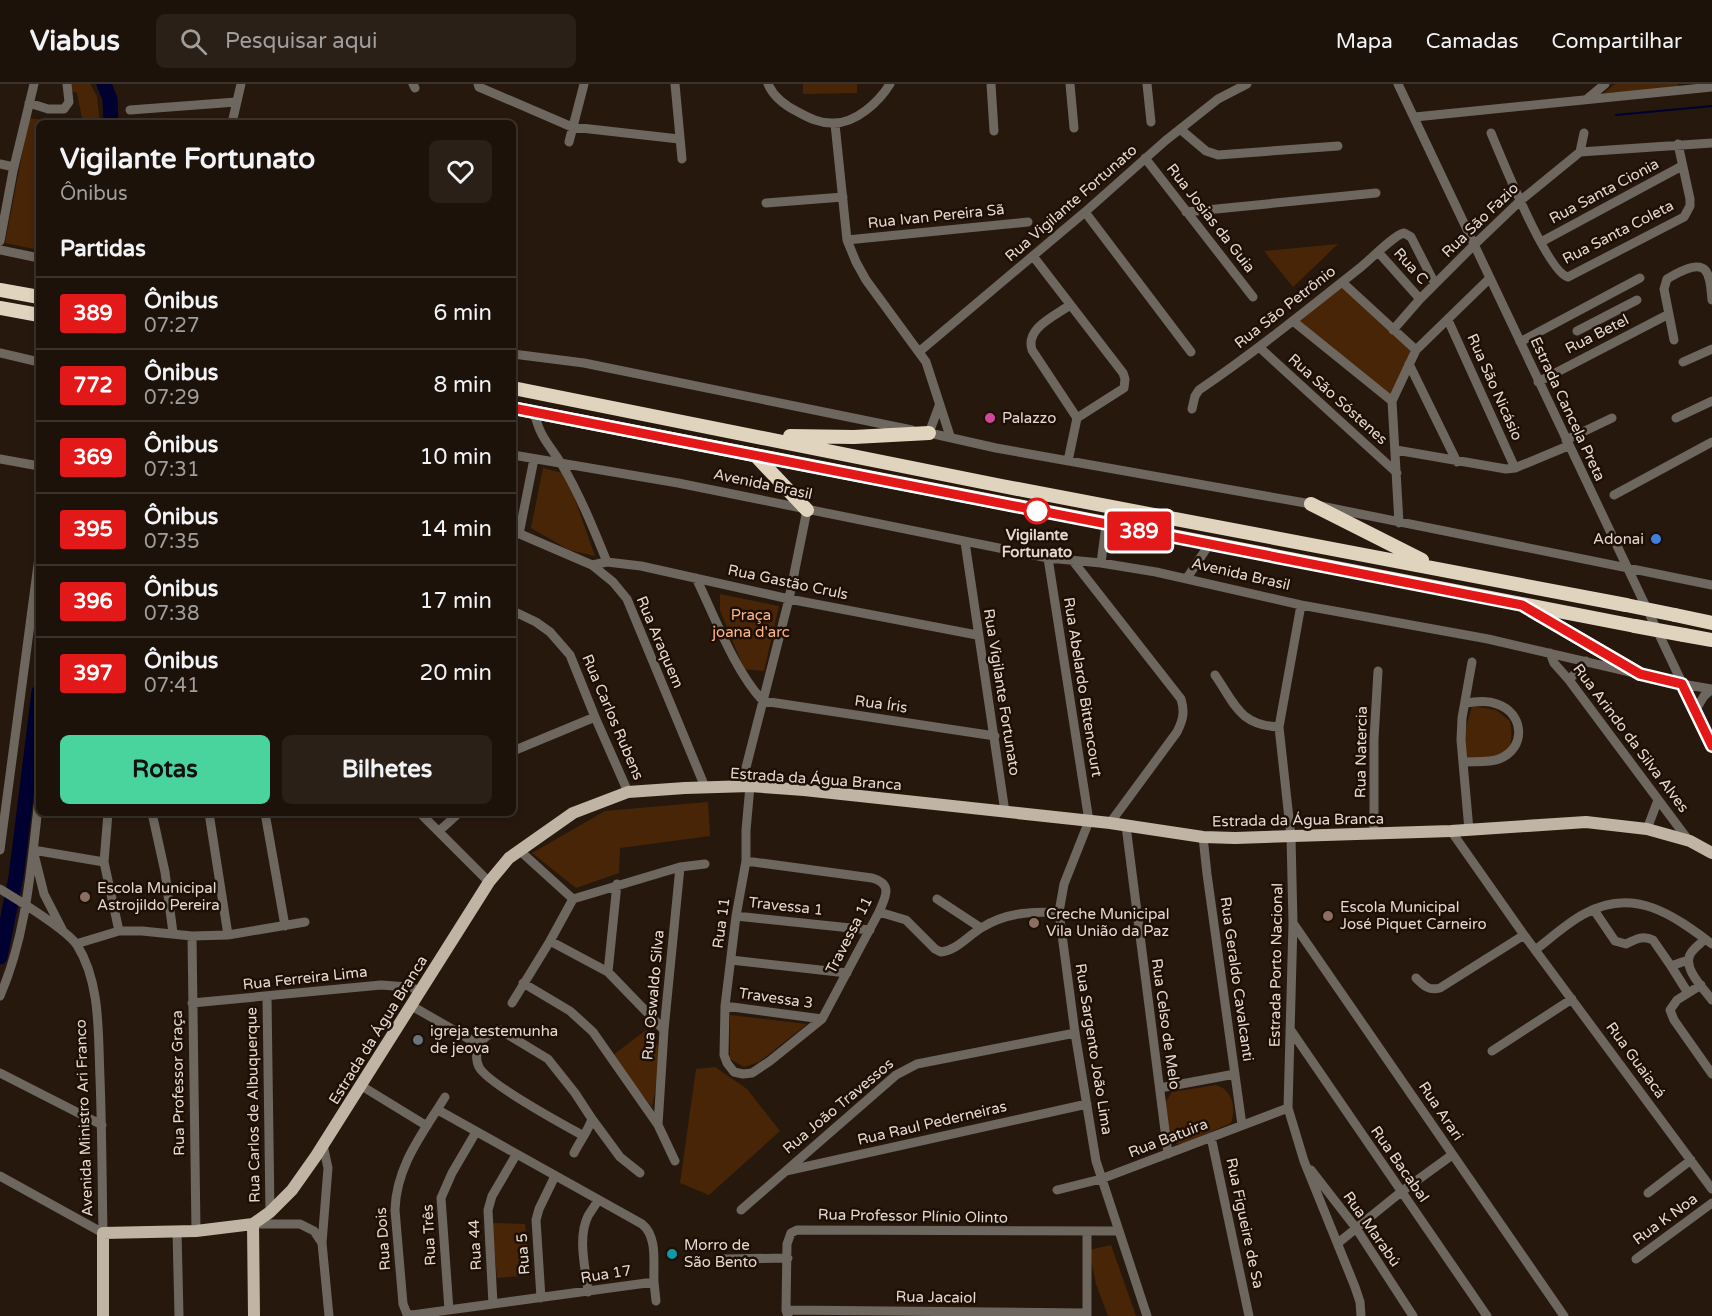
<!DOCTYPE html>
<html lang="pt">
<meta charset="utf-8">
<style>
:root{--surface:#1d120a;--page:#2a2018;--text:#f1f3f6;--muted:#a09e9c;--line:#3b322b;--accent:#49d49d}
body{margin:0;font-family:"Varela Round",sans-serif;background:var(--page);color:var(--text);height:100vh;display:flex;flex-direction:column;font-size:22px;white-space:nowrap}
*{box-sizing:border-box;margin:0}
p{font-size:20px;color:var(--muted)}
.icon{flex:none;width:33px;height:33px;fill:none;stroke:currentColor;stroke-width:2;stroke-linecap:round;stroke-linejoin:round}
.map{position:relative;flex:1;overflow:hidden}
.side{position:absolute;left:36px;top:36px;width:480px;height:696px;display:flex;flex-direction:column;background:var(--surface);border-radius:9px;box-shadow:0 3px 9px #0003,0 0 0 2px var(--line)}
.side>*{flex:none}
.badge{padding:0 12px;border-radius:4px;font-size:21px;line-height:39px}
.map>.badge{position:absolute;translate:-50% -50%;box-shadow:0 0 0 3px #fff}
h2{padding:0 24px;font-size:22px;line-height:54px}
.round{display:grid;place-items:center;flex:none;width:63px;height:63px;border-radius:9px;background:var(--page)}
.head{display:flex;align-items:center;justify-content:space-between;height:102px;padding:0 24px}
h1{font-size:28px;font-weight:700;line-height:45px}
.button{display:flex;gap:12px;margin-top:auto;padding:12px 24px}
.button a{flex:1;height:69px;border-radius:9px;background:var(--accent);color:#111;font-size:24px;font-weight:700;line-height:69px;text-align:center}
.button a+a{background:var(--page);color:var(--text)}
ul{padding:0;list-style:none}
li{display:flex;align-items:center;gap:18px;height:72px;padding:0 24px;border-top:2px solid var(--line)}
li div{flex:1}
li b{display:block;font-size:22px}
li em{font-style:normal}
li .badge{min-width:66px;font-weight:700;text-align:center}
header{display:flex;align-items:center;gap:36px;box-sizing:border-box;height:84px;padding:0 30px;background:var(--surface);border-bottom:2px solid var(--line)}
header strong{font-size:28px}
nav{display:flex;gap:33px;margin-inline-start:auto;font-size:21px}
.search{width:420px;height:54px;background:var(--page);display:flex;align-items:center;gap:15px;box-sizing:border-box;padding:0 21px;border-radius:9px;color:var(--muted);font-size:22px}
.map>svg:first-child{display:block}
.green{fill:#492508}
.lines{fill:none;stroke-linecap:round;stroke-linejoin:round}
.stream{stroke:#000131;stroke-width:2}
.river{stroke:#000131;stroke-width:15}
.minor{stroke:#6d675f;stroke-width:9}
.major{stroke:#c0b5a4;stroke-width:12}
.highway{stroke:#e1d4bf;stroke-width:14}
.highway-bridge{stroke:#e1d4bf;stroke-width:14}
.line-casing{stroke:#fff;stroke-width:14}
.line{stroke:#e31919;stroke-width:9}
.hotel-dot{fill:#d1479c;stroke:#1e0f05;stroke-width:2}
.stop-dot{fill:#fff;stroke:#e31919;stroke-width:3}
.shop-dot{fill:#3f7fe0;stroke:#1e0f05;stroke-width:2}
.education-dot{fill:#8d6e63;stroke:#1e0f05;stroke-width:2}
.worship-dot{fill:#6b7280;stroke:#1e0f05;stroke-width:2}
.culture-dot{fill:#0f9aa8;stroke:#1e0f05;stroke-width:2}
.labels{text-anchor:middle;stroke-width:5;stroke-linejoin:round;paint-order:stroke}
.street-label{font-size:15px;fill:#e4d9d2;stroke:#1e0f05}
.poi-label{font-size:15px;fill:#e4d9d2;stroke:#1e0f05;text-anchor:start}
.stop-label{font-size:15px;font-weight:bold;fill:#e4d9d2;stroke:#1e0f05}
.park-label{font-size:15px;fill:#fdb586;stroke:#1e0f05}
</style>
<header>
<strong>Viabus</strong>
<div class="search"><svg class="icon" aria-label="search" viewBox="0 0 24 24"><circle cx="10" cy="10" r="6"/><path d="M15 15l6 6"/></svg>Pesquisar aqui</div>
<nav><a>Mapa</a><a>Camadas</a><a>Compartilhar</a></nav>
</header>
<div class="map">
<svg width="1712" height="1232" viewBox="0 0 1712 1232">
<rect width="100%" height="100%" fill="#27180d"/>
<path class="green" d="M68,0h22l7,12 3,27h-17l-6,-30 -5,-2z
M803,0h54v9l-54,1z
M1615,0h63l1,5 -75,4z
M29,34l36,5h-26v127l-34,-7z
M1338,160l-45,43 -29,-36z
M1341,200l71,65 -22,47 -91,-76z
M543,384l23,6 29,82 -26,-6 -38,-22z
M720,510l59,12 -15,65 -20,-2 -24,-59z
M1472,622l24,4 14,11c7,40 -13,36 -45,37v-26z
M708,718l2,34 -90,12 -1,25 -43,15 -44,-35 73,-42z
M730,931l77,9 -48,38 -15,5 -14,-8z
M646,946l17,22 -11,55 -40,-51z
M715,983l32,22 33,42 -71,64 -29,-12 16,-114z
M1216,1001c17,5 20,23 15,38l-46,20 -8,1 -9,-8 -3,-33 7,-11z
M492,1139l33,1 6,51 -34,3z
M1111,1161l25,71h-28l-12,-32 -7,-34z"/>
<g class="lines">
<path class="stream" d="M1616,31l96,-9"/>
<path class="river" d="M104,0l6,15 1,24
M0,873l16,-80 23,-185"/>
<path class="minor" d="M413,0l2,4
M478,0l1,3 93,40 107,12
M675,0l7,75
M768,0c5,12 18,22 30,28 11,6 23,12 36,11 22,0 45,-21 56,-39
M991,0l3,47
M1070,0l4,44
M1147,0l4,38
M1398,0l314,662
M1587,15l18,-15
M29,19l19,6h16l5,-7 -2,-18
M130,26l106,-8
M1415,33l297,-30
M232,39l9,-39
M835,40l12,116 9,22 10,18 60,82 24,74
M1180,45l26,22 12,4 120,-9
M1491,49c10,24 57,140 77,144l116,-60 6,-11v-7l-12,-55
M569,58l15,-58
M1580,68l132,-9
M1145,74l108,139
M0,80l14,3
M766,119l77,-6
M1085,128l106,140
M1186,128l190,-19
M847,156l181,-18
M0,157l13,-70 21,-87
M1541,158l141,-76
M0,166l39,8
M1379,169l41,46
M1033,172l90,117 2,6 -1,9 -47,30 -9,43
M1342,198l74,68
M1070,221c-15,11 -45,23 -38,45l45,68
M1448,236l67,148
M1293,237l99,80
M1393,246l27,-31 54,-54 46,-44 60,-49 4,-19
M1577,247l60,-31
M1674,256l-10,-51 3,-10c8,-5 30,-18 38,-9 6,6 6,21 7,30
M1520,258l120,-64
M1259,263l138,126
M920,267l165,-139 80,-71 53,-42 29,-15
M0,269l39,9
M513,270l71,9 328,67
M1683,278l29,-13
M1409,280l48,98
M1538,298l131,-68
M1192,325l3,-13 4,-6c56,-38 109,-81 162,-123 10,-8 33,-32 43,-34l7,4 24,47
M534,328c7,28 14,30 28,53 18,30 32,65 45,97
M1676,334l36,-17
M925,348l71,16 315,56 401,81
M929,349l10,-27
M1566,356l46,-22
M1396,366l110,19 9,-1 53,-22
M513,371l165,28 370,75 53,5 55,9 145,33 187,34 194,45 30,5
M0,375l39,7
M1614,411l98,-53
M1399,439l-7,-122 24,-51 74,-72
M513,447l79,34 21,17 14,17 78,188
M519,450l15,-75
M965,458l40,270
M1048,474l41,263 -25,63 -5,28 16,121 21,128 51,155
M1073,477l108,138c4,13 2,21 -4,33l-67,91
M1101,479l5,-38
M592,481l15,-3 34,4 148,33 188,36
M696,494c19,39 38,92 67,123l232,35
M1187,494l23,-35
M1301,521l-22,122 12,110 2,86 -5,185 16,53 51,126 5,15 1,14
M513,527l23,11 14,10 20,23 25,62 33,75
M1550,569l4,10 15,17 120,161
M1215,591c20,29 24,50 64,52
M1569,596l17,-19
M1695,627l9,-15 8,-7
M513,667l82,-34
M1463,678c11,-1 26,1 36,-3 28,-11 25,-46 -2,-55 -11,-4 -21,-2 -32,-1
M741,703l48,-188 18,-89
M108,729l-4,49 15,69
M152,729l13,59 8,61
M209,729l19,122
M265,729l20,113
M420,729l69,69
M1126,742l42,328
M1647,745l11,-29
M1469,746l-8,-90 1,-22 10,-56
M439,747l20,-18
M1451,747l73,104 188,254
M1374,749v-94l4,-68
M1203,753l4,37 35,251
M0,766l39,-293
M519,766l54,49
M746,777l126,17c21,6 14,18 7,34l-57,107 -52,42 -18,12 -9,1 -9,-2 -7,-9 -3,-8 1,-49 11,-90 10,-55v-31l4,-44
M0,805c18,11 66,40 77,56 24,38 21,90 23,133 2,52 2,104 3,155l-103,-57
M937,815l44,29
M1594,826l21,31 11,3c10,-5 17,-9 27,-4l18,26 17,-6
M879,828l27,8 29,29 6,3c16,-2 27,-16 40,-24 26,-16 49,-16 78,-16
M736,832l134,14
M1293,839l271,393
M63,847l-19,-37 -11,-44 71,12
M192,852l4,295
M1705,855c-4,4 -11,9 -14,14 -10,14 13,36 21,47
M550,857l58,31 56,58
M76,860l43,-13h23l50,5 36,-1 77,-13
M1535,866c16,-12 32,-27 49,-36 50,-28 89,1 128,30
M731,876l116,13
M1671,882l17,27
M608,888l9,-88
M1416,894c8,8 13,13 24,10l84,-53
M523,899l47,28 23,21 65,93 17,36
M1701,901l-24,15 -7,10 4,10 38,54
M0,912c27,-62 31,-130 39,-197
M267,913l3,215
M192,919l189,-18 27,2 12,3
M512,919l38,-62 23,-42 107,-32 25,-3
M410,921l68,39 9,-8 13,-6 48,29 27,34 17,26c-4,12 -12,22 -18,34
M725,922l97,13
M1290,945l197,287
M478,960c-1,9 -3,15 1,23 9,17 83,57 103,68
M1492,967l80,-52
M0,989l102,52
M360,1001l67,41
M1160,1004l75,-14
M438,1026l204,114c16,13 11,39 12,58l-242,33 -5,-1 -4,-10 -8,-94c1,-44 28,-77 50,-113
M592,1035l28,38 20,16
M658,1041l6,-95 16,-163
M1211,1053l38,179
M1311,1086l45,58 57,88
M786,1087l301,-67
M1057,1106l44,-11 187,-71
M1648,1109l43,-33
M741,1126l155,-135 21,-11 158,-31
M253,1140h47l14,7 8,12 7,73
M177,1147l2,85
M322,1159l6,-75 -5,-23
M1338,1159l63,-51 51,-37
M724,1175l64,-1
M1636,1175l76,-56
M654,1198l2,19
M588,1208c-2,-22 -11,-54 0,-76 3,-5 7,-10 10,-16
M541,1214l-5,-78 3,-11 16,-33
M493,1220l-5,-94 4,-14 24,-41
M449,1226l-8,-112 11,-25 24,-41
M786,1226l300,3
M788,1232l-2,-6 1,-66 4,-11 6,-3 322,1
M1087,1232v-83"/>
<path class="major" d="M253,1140l1,92
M103,1232v-83l93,-2 57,-7 17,-12 22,-22 24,-34 173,-274 20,-24 64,-45 55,-21 57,-4 65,-2 54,4 306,33 93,14 32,1 216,-7 135,-9 61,7 43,12 22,12"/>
<path class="highway" d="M0,206l39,7
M0,224l39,7
M513,304l489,98 624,119
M513,324l1122,218
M790,352l64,1 75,-4
M756,372l51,54
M1311,420l111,56
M1532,527l108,63
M1675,531l37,8
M1684,551l28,5"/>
<path class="highway-bridge" d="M1626,521l49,10
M1635,542l49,9"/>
</g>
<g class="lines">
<defs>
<path id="line" d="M513,324l1009,197 118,69 42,10 30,62"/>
</defs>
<use href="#line" class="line-casing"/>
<use href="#line" class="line"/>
</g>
<circle class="hotel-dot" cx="990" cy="334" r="6"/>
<circle class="stop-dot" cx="1037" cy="427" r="12"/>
<circle class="shop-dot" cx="1656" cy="455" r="6"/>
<g class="education-dot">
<circle cx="85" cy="813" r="6"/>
<circle cx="1328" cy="832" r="6"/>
<circle cx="1034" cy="839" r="6"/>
</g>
<circle class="worship-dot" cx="418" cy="956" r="6"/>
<circle class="culture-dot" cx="672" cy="1170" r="6"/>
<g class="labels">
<g class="street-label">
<text transform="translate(1604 107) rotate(-28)" y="5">Rua Santa Cionia</text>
<text transform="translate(1071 119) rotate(-41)" y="5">Rua Vigilante Fortunato</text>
<text transform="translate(936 132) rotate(-6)" y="5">Rua Ivan Pereira Sã</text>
<text transform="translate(1211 134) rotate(52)" y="5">Rua Josias da Guia</text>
<text transform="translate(1480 136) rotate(-44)" y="5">Rua São Fazio</text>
<text transform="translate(1618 148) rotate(-27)" y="5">Rua Santa Coleta</text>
<text transform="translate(1411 182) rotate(48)" y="5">Rua C</text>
<text transform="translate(1285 223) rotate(-38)" y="5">Rua São Petrônio</text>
<text transform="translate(1597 250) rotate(-27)" y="5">Rua Betel</text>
<text transform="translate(1495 303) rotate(66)" y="5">Rua São Nicásio</text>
<text transform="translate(1338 315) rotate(42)" y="5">Rua São Sóstenes</text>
<text transform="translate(1568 325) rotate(65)" y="5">Estrada Cancela Preta</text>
<text transform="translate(763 400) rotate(12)" y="5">Avenida Brasil</text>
<text transform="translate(1241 490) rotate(13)" y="5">Avenida Brasil</text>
<text transform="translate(788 498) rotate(12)" y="5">Rua Gastão Cruls</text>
<text transform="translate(660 558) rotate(67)" y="5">Rua Araquem</text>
<text transform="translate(1083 603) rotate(81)" y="5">Rua Abelardo Bittencourt</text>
<text transform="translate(1002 608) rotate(81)" y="5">Rua Vigilante Fortunato</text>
<text transform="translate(881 620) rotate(8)" y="5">Rua Íris</text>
<text transform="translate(613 633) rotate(67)" y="5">Rua Carlos Rubens</text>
<text transform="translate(1631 654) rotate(53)" y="5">Rua Arindo da Silva Alves</text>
<text transform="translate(1361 668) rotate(-89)" y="5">Rua Natercia</text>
<text transform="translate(816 695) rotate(4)" y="5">Estrada da Água Branca</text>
<text transform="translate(1298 736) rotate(-1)" y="5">Estrada da Água Branca</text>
<text transform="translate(786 822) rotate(6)" y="5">Travessa 1</text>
<text transform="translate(721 839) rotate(-82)" y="5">Rua 11</text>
<text transform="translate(849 851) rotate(-63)" y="5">Travessa 11</text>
<text transform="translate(1276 881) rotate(-89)" y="5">Estrada Porto Nacional</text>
<text transform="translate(305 894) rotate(-6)" y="5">Rua Ferreira Lima</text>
<text transform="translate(1237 895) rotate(82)" y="5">Rua Geraldo Cavalcanti</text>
<text transform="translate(653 911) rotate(-85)" y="5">Rua Oswaldo Silva</text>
<text transform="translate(776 914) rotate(8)" y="5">Travessa 3</text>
<text transform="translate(1166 940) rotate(82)" y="5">Rua Celso de Melo</text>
<text transform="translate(378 946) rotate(-58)" y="5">Estrada da Água Branca</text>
<text transform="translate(1094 965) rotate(81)" y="5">Rua Sargento João Lima</text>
<text transform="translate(1636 976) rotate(54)" y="5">Rua Guaiacá</text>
<text transform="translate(178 999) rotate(-91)" y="5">Rua Professor Graça</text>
<text transform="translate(253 1021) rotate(-91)" y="5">Rua Carlos de Albuquerque</text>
<text transform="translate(838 1022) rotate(-40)" y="5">Rua João Travessos</text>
<text transform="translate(1441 1027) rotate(56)" y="5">Rua Arari</text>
<text transform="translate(84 1034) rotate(-92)" y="5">Avenida Ministro Ari Franco</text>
<text transform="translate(932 1039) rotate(-13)" y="5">Rua Raul Pederneiras</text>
<text transform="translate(1168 1054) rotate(-21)" y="5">Rua Batuira</text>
<text transform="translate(1400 1080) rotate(55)" y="5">Rua Bacabal</text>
<text transform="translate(913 1132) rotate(1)" y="5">Rua Professor Plínio Olinto</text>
<text transform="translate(1665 1135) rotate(-36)" y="5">Rua K Noa</text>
<text transform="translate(1245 1139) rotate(78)" y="5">Rua Figueire de Sa</text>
<text transform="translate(1372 1145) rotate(55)" y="5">Rua Marabú</text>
<text transform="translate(429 1151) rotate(-93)" y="5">Rua Três</text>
<text transform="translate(383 1155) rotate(-94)" y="5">Rua Dois</text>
<text transform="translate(475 1161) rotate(-93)" y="5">Rua 44</text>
<text transform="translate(523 1170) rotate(-94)" y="5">Rua 5</text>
<text transform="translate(606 1190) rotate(-9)" y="5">Rua 17</text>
<text transform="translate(936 1213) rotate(1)" y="5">Rua Jacaiol</text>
</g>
<g class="poi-label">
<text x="1002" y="339">Palazzo</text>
<text x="1644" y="460" text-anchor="end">Adonai</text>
<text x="97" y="809">Escola Municipal<tspan x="97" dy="17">Astrojildo Pereira</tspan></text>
<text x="1340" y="828">Escola Municipal<tspan x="1340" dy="17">José Piquet Carneiro</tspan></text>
<text x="1046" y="835">Creche Municipal<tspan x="1046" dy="17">Vila União da Paz</tspan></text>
<text x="430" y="952">igreja testemunha<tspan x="430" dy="17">de jeova</tspan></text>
<text x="684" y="1166">Morro de<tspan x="684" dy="17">São Bento</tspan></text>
</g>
<g class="stop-label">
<text x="1037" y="456">Vigilante<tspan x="1037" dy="17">Fortunato</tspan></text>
</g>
<g class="park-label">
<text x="751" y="536">Praça<tspan x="751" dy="17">joana d'arc</tspan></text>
</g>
</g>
</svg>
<b class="badge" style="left:1139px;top:447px;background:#e31919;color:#fff">389</b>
<section class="side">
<div class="head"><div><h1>Vigilante Fortunato</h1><p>Ônibus</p></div><a class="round"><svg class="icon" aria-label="heart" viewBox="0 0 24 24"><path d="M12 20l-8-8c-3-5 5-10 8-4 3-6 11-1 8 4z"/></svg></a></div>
<h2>Partidas</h2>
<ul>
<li><span class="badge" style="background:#e31919;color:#fff">389</span><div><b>Ônibus</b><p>07:27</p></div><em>6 min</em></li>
<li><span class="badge" style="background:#e31919;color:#fff">772</span><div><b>Ônibus</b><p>07:29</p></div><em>8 min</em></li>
<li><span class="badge" style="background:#e31919;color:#fff">369</span><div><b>Ônibus</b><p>07:31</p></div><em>10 min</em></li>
<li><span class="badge" style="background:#e31919;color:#fff">395</span><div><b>Ônibus</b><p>07:35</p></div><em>14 min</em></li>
<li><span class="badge" style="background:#e31919;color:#fff">396</span><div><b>Ônibus</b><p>07:38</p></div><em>17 min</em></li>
<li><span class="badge" style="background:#e31919;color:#fff">397</span><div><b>Ônibus</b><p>07:41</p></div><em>20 min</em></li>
</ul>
<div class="button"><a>Rotas</a><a>Bilhetes</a></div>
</section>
</div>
